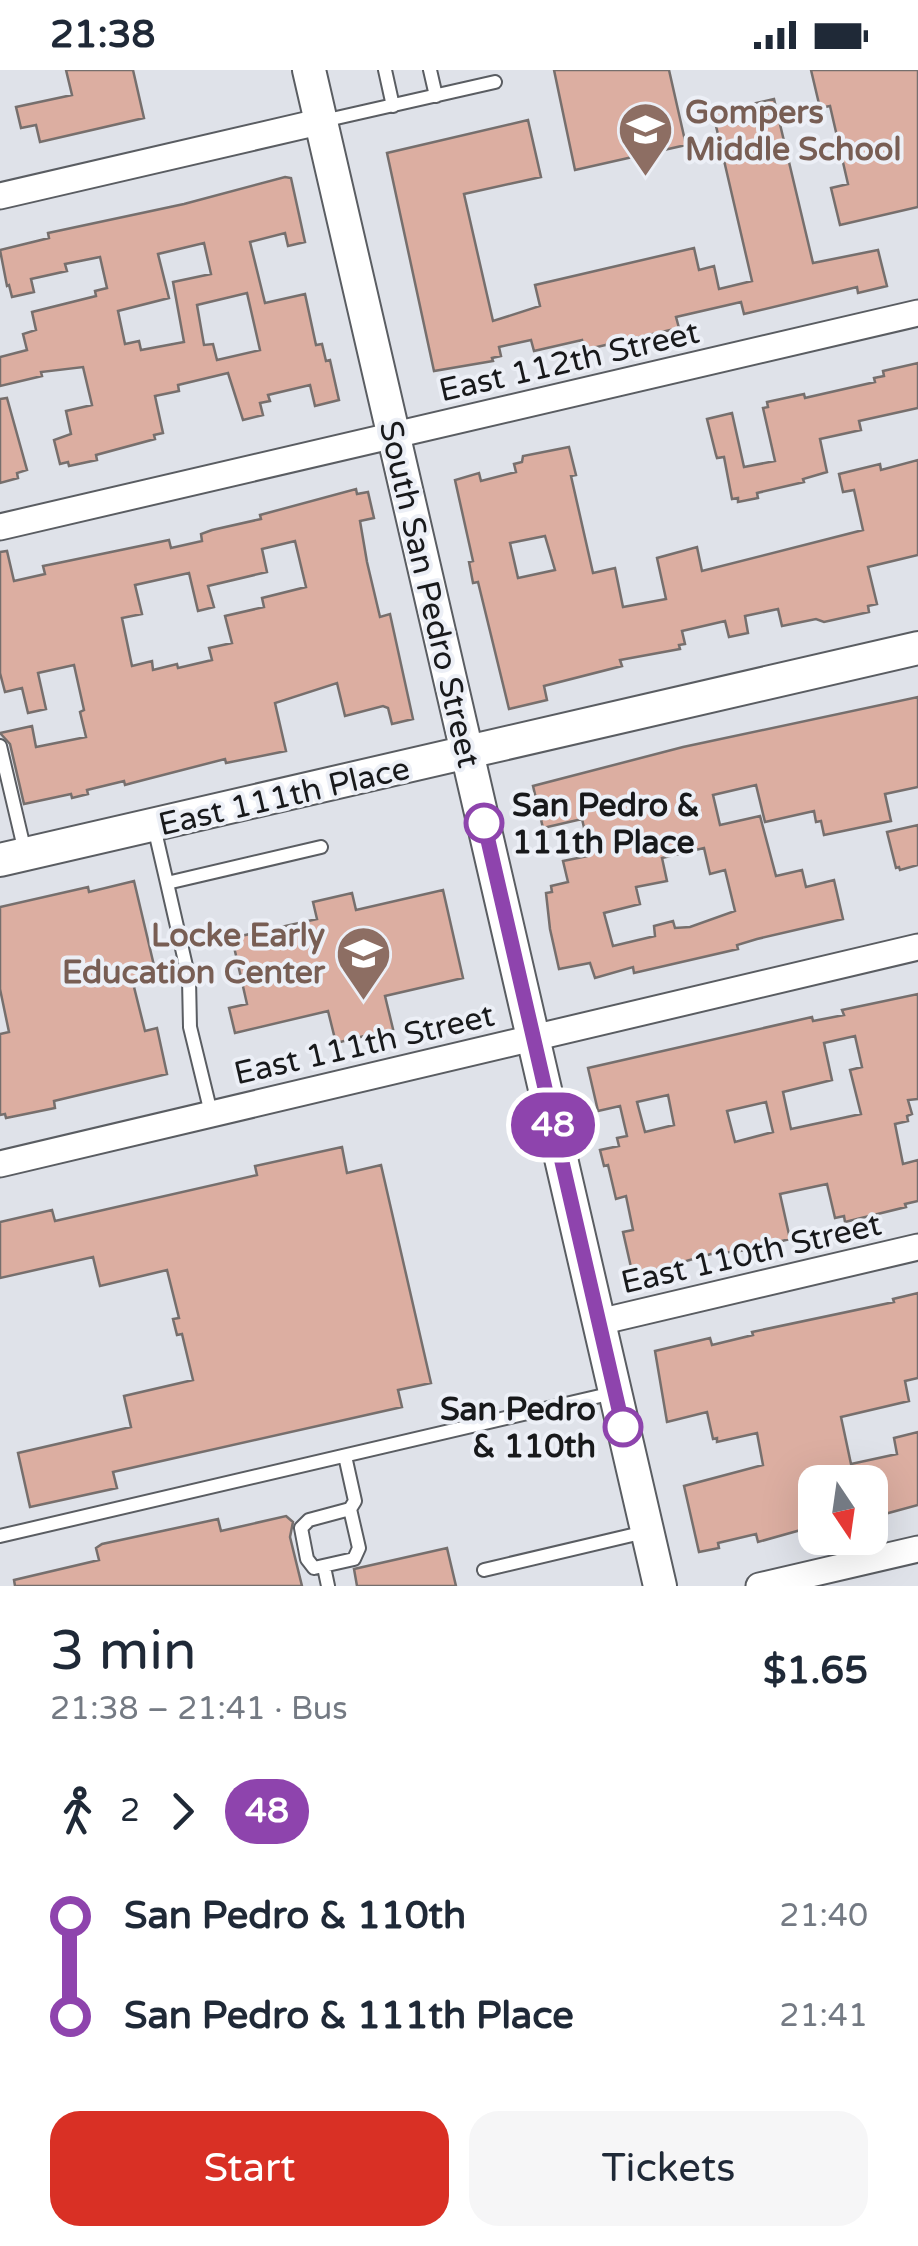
<!DOCTYPE html>
<meta charset="utf-8">
<style>
:root{--surface:#fff;--page:#f6f6f7;--text:#1f2937;--muted:#747a83;--accent:#d93025}
body{margin:0;font-family:"Varela Round",sans-serif;background:var(--page);color:var(--text);height:100vh;display:flex;flex-direction:column;font-size:38px;white-space:nowrap}
*{box-sizing:border-box;margin:0}
p{font-size:32px;color:var(--muted)}
.icon{flex:none;width:55px;height:55px;fill:none;stroke:currentColor;stroke-width:2;stroke-linecap:round;stroke-linejoin:round}
.map{position:relative;height:1516px;overflow:hidden}
.sheet{display:flex;flex-direction:column;background:var(--surface);flex:1}
.sheet>*{flex:none}
.badge{padding:0 20px;border-radius:32px;font-size:35px;line-height:65px}
.needle{width:65px;rotate:167deg}
.tools{position:absolute;left:798px;top:1395px;display:grid;gap:20px}
.tools a{display:grid;place-items:center;width:90px;height:90px;border-radius:20px;background:var(--surface);box-shadow:0 10px 40px #0002;font-size:50px}
.map>.badge{position:absolute;translate:-50% -50%;box-shadow:0 0 0 5px #fff}
.legs{display:flex;align-items:center;gap:15px;height:110px;padding:0 50px;font-size:32px}
.legs p{margin-inline-start:auto}
.summary{display:flex;align-items:center;justify-content:space-between;height:170px;padding:0 50px}
h1{font-size:55px;font-weight:600;line-height:75px}
.primary-button{display:flex;gap:20px;margin-top:auto;padding:20px 50px}
.primary-button a{flex:1;height:115px;border-radius:30px;background:var(--accent);color:#fff;font-size:40px;font-weight:600;line-height:115px;text-align:center}
.primary-button a+a{background:var(--page);color:var(--text)}
ul{padding:0 50px;list-style:none}
li{display:flex;align-items:center;gap:35px;height:100px;font-size:38px}
li i{display:grid;place-items:center;width:15px;height:100%;margin:0 12px;background:currentColor}
li i::after{content:'';width:25px;height:25px;margin:-12px;border:8px solid;border-radius:50%;background:var(--surface)}
li p{margin-inline-start:auto}
li:first-child i{background:linear-gradient(#0000 50%,currentColor 0)}
li:last-child i{background:linear-gradient(currentColor 50%,#0000 0)}
.status{display:flex;justify-content:space-between;align-items:center;height:70px;padding:0 50px;background:var(--surface);direction:ltr}
.status svg{height:28px;fill:currentColor}
.map>svg:first-child{display:block}
.building{fill:#dcaea1;stroke:#766f6d;stroke-width:2.5;fill-rule:evenodd}
.lines{fill:none;stroke-linecap:round;stroke-linejoin:round}
.lane-casing{stroke:#5a5d62;stroke-width:16}
.street-casing{stroke:#5a5d62;stroke-width:29}
.secondary-casing{stroke:#5a5d62;stroke-width:36}
.lane{stroke:#fff;stroke-width:12}
.street{stroke:#fff;stroke-width:25}
.secondary{stroke:#fff;stroke-width:32}
.line-1-casing{stroke:#fff;stroke-width:22}
.line-1{stroke:#8e44ad;stroke-width:15}
.stop-1-dot{fill:#fff;stroke:#8e44ad;stroke-width:5}
.labels{text-anchor:middle;stroke-width:8;stroke-linejoin:round;paint-order:stroke}
.education-label{font-size:32px;font-weight:bold;fill:#785e54;stroke:#eceff6;text-anchor:start}
.street-label{font-size:32px;fill:#18191b;stroke:#eceff6}
.stop-label{font-size:32px;font-weight:bold;fill:#18191b;stroke:#eceff6;text-anchor:start}
</style>
<div class="status"><b>21:38</b><svg viewBox="0 0 49 12"><path d="M0 12V9h3v3zM5 12V6h3v6zM10 12V3h3v9zM15 12V0h3v12zM26 1h20v11H26zM47 4h2v5h-2z"/></svg></div>
<div class="map">
<svg width="918" height="1516" viewBox="0 0 918 1516">
<rect width="100%" height="100%" fill="#dfe2e9"/>
<path class="building" d="M66,0h67l11,48 -104,24 -4,-17 -15,3 -5,-21 56,-12z
M554,0h115l17,75 -111,25z
M811,0h107v137l-78,18 -9,-37 17,-4 -18,-78 -10,2z
M774,29l39,164 65,-13 9,36 -29,7 -1,-6 -113,27 -3,-12 -65,15 3,11 -95,22 -2,-10 -48,11 -3,-11 -32,7 2,9 -9,2 1,3 -59,10 -47,-218 141,-33 13,57 -77,17 29,127 47,-15 -5,-21 159,-37 5,22 15,-4 5,23 33,-8 -39,-168z
M285,107l6,1 14,64 -17,4 -3,-13 -35,9 15,61 40,-9 11,51 6,-1 4,17 4,-1 9,40 -24,6 -5,-21 -42,10 2,6 -10,2 3,12 -20,5 -15,-47 -50,12 1,6 -24,5 8,37 -9,2 1,4 -59,16 1,5 -28,6 -1,-4 -8,2 -6,-24 17,-6 -5,-23 26,-6 -9,-38 -42,5 1,4 -42,10v-29l27,-7 -4,-16 13,-4 -4,-18 64,-16 -1,-5 12,-3 -7,-31 -35,7 2,7 -36,8 3,13 -22,5 -3,-12 -2,1 -7,-36 49,-12 -1,-5 136,-29zM204,173l7,31 -38,8 11,60 -43,8 -2,-9 -14,3 -7,-33 51,-13 -11,-44zM247,223l13,57 -43,10 -4,-16 -9,1 -7,-40z
M918,293v45l-59,13 2,9 -41,9 7,33 -24,7 1,3 -47,11 1,5 -20,4v-4l-6,1 -8,-42 -7,1 -1,-3 -9,-36 25,-6 12,54 31,-6 -12,-53 5,-1 -1,-5 37,-8 1,4 4,-1 66,-15 -1,-4 10,-2 -1,-5z
M7,328l20,72 -10,3 1,5 -18,5v-84z
M569,377l7,28 -5,1 22,97 22,-5 8,39 43,-8 -9,-41 40,-11 5,24 161,-41 -9,-40 -11,2 -4,-18 41,-10 1,6 37,-10v95l-50,12 9,37 -9,2 1,6 -45,10 -8,-3 -34,7 -4,-17 -33,7 3,17 -19,4 -4,-16 -43,10 3,13 -6,1 1,4 -60,11 2,6 -78,20 3,14 -38,9 -31,-127 -5,1 -4,-21 4,-1 -18,-81 24,-7 2,8 35,-9 -2,-8 8,-2 1,-6zM545,466l10,34 -37,8 -8,-35z
M356,419l1,5 11,-2 6,26 -14,3 7,41 13,55 10,-3 23,105 -21,5 -4,-16 -5,-2 -38,10 -8,-33 -62,20 11,48 -60,12 -1,-4 -93,24 -7,2 -1,-4 -37,9 1,4 -16,4 -1,-4 -47,10 -14,-60 -10,-11 32,-7 4,21 50,-10 -6,-25 4,-2 -10,-45 -36,8 8,36 -18,4 -6,-25 -17,4 -5,-19v-121l7,-1 7,30 31,-7 -2,-8 15,-3 111,-23 2,8 31,-7 -1,-7 11,-4 49,-11 -1,-4zM295,471l11,46 -44,11 2,9 -39,9 7,27 -23,5 3,12 -34,8 -1,-4 -24,6 -1,-9 -20,5 -10,-48 20,-4 -7,-29 54,-12 9,38 16,-4 -6,-21 59,-14 -5,-23z
M918,627v90l-33,7 6,27 -67,14 -3,-14 -5,1 -2,-11 -49,11 -9,-37 -43,10 7,30 40,-9 16,60 26,-6 4,17 28,-7 9,39 -86,20 -20,6 1,4 -104,24 -1,-6 -38,11 -5,-15 -31,6 -9,-40 -4,-36 6,-1 -1,-6 17,-4 -5,-21 25,-5 1,-7 -7,-30 -39,9 -10,-42 150,-39zM704,778l6,26 15,-4 10,41 -45,16 -15,1 -2,-7 -19,5 1,10 -42,10 -9,-33 36,-9 -4,-17 31,-6 -5,-23z
M918,755v40l-18,5 -1,-3 -3,1 -9,-36z
M134,811l22,93 -24,5 13,52 12,-3 10,46 -113,27 1,7 -49,10 -1,-4 -5,1v-81l9,-2 -9,-43v-82l88,-20 1,5z
M443,820l20,88 -78,18 8,33 -57,14 -8,-32 -93,22 -6,-25 18,-4 -15,-66 85,-19 -4,-17 39,-9 4,17z
M918,924v105l-10,1 4,14 -5,2 1,5 -13,3 8,40 15,-4v41l-13,3 1,3 -61,15 -1,-6 -9,2 -8,-34 -47,10 10,45 -50,12 -29,3 -78,22 -10,-44 10,-2 -7,-34 -10,3 -8,-34 -4,1 -4,-16 19,-4 -2,-8 10,-2 -7,-30 -22,5 -10,-43 224,-51 1,4 31,-6 -2,-5zM855,966l7,31 -12,3 11,44 -70,15 -8,-37 49,-12 -8,-37zM668,1025l6,30 -29,7 -8,-30zM766,1032l7,30 -38,10 -8,-31z
M342,1077l5,26 34,-8 50,218 -33,7 4,17 -289,65 4,16 -87,19 -12,-54 113,-26 -7,-31 69,-16 -11,-46 -5,1 -4,-16 6,-1 -12,-48 -67,16 -7,-29 -93,21v-56l52,-12 3,11 202,-46 -2,-9z
M918,1223v85l-13,3 4,20 -68,16 10,47 46,-10 -3,-16 24,-6v73l-48,13v-36h-55v44l-57,16 -2,-8 -38,9 1,5 -20,4 -15,-66 79,-21 -6,-32 -40,9v-4l-4,1 -6,-27 -40,10 -12,-71 55,-13 2,7 41,-10 -1,-3 142,-30 -1,-3z
M286,1446l7,6 -3,15 12,49h-287l-1,-6 85,-20 -3,-12 6,-4 116,-25 3,12z
M447,1478l9,38h-99l-3,-17z"/>
<g class="lines">
<defs>
<path id="lane" d="M385,0l8,36
M430,0l6,26
M323,51l172,-39
M0,676l25,106
M154,757l13,56
M211,1043l-21,-86 -1,-48 -22,-96 154,-36
M345,1386l10,45 -5,8 9,39 -5,11 -40,9 -7,-9 -6,-31 8,-8 41,-11
M0,1466l613,-143
M324,1497l4,19
M484,1500l161,-38"/>
<path id="street" d="M0,126l323,-75
M0,457l918,-214
M0,1094l918,-217
M599,1252l319,-75
M759,1516l159,-37"/>
<path id="secondary" d="M309,0l351,1516
M0,790l918,-212"/>
</defs>
<use href="#lane" class="lane-casing"/>
<use href="#street" class="street-casing"/>
<use href="#secondary" class="secondary-casing"/>
<use href="#lane" class="lane"/>
<use href="#street" class="street"/>
<use href="#secondary" class="secondary"/>
</g>
<g class="lines">
<defs>
<path id="line-1" d="M484,753l139,604"/>
</defs>
<use href="#line-1" class="line-1-casing"/>
<use href="#line-1" class="line-1"/>
</g>
<defs>
<symbol id="school-pin" viewBox="-11 -11 22 30"><path d="M0 17L-7.5 6A9.5 9.5 0 1 1 7.5 6Z" fill="#8d6e63" stroke="#eceff6"/><path d="M0-5L7-2L0 1L-7-2ZM-4 1L0 2.5L4 1V4Q0 6-4 4Z" fill="#fff"/></symbol>
</defs>
<g fill-rule="evenodd">
<use href="#school-pin" x="614" y="28" width="63" height="86"/>
<use href="#school-pin" x="332" y="852" width="63" height="86"/>
</g>
<g class="stop-1-dot">
<circle cx="484" cy="753" r="18"/>
<circle cx="623" cy="1357" r="18"/>
</g>
<g class="labels">
<g class="education-label">
<text x="685" y="53">Gompers<tspan x="685" dy="37">Middle School</tspan></text>
<text x="325" y="876" text-anchor="end">Locke Early<tspan x="325" dy="37">Education Center</tspan></text>
</g>
<g class="street-label">
<text transform="translate(569 291) rotate(-13)" y="11">East 112th Street</text>
<text transform="translate(430 524) rotate(77)" y="11">South San Pedro Street</text>
<text transform="translate(284 726) rotate(-13)" y="11">East 111th Place</text>
<text transform="translate(364 974) rotate(-13)" y="11">East 111th Street</text>
<text transform="translate(751 1183) rotate(-13)" y="11">East 110th Street</text>
</g>
<g class="stop-label">
<text x="512" y="746">San Pedro &amp;<tspan x="512" dy="37">111th Place</tspan></text>
<text x="596" y="1350" text-anchor="end">San Pedro<tspan x="596" dy="37">&amp; 110th</tspan></text>
</g>
</g>
</svg>
<div class="tools">
<a><svg class="needle" viewBox="-14 -14 28 28"><path d="M0-13l5 13h-10z" fill="#e53935"/><path d="M0 13l5-13h-10z" fill="#747a83"/></svg></a>
</div>
<b class="badge" style="left:553px;top:1055px;background:#8e44ad;color:#fff">48</b>
</div>
<section class="sheet">
<div class="summary"><div><h1>3 min</h1><p>21:38 – 21:41 · Bus</p></div><b>$1.65</b></div>
<div class="legs"><svg class="icon" aria-label="walk" viewBox="0 0 24 24"><circle cx="13" cy="4" r="2"/><path d="M13 8l-2 6 4 7M11 14l-3 7M7 12l3-4h3l4 4"/></svg>2<svg class="icon" aria-label="forward" viewBox="0 0 24 24"><path d="M9 5l7 7-7 7"/></svg><b class="badge" style="background:#8e44ad;color:#fff">48</b></div>
<ul>
<li><i style="color:#8e44ad"></i><b>San Pedro &amp; 110th</b><p>21:40</p></li>
<li><i style="color:#8e44ad"></i><b>San Pedro &amp; 111th Place</b><p>21:41</p></li>
</ul>
<div class="primary-button"><a>Start</a><a>Tickets</a></div>
</section>
